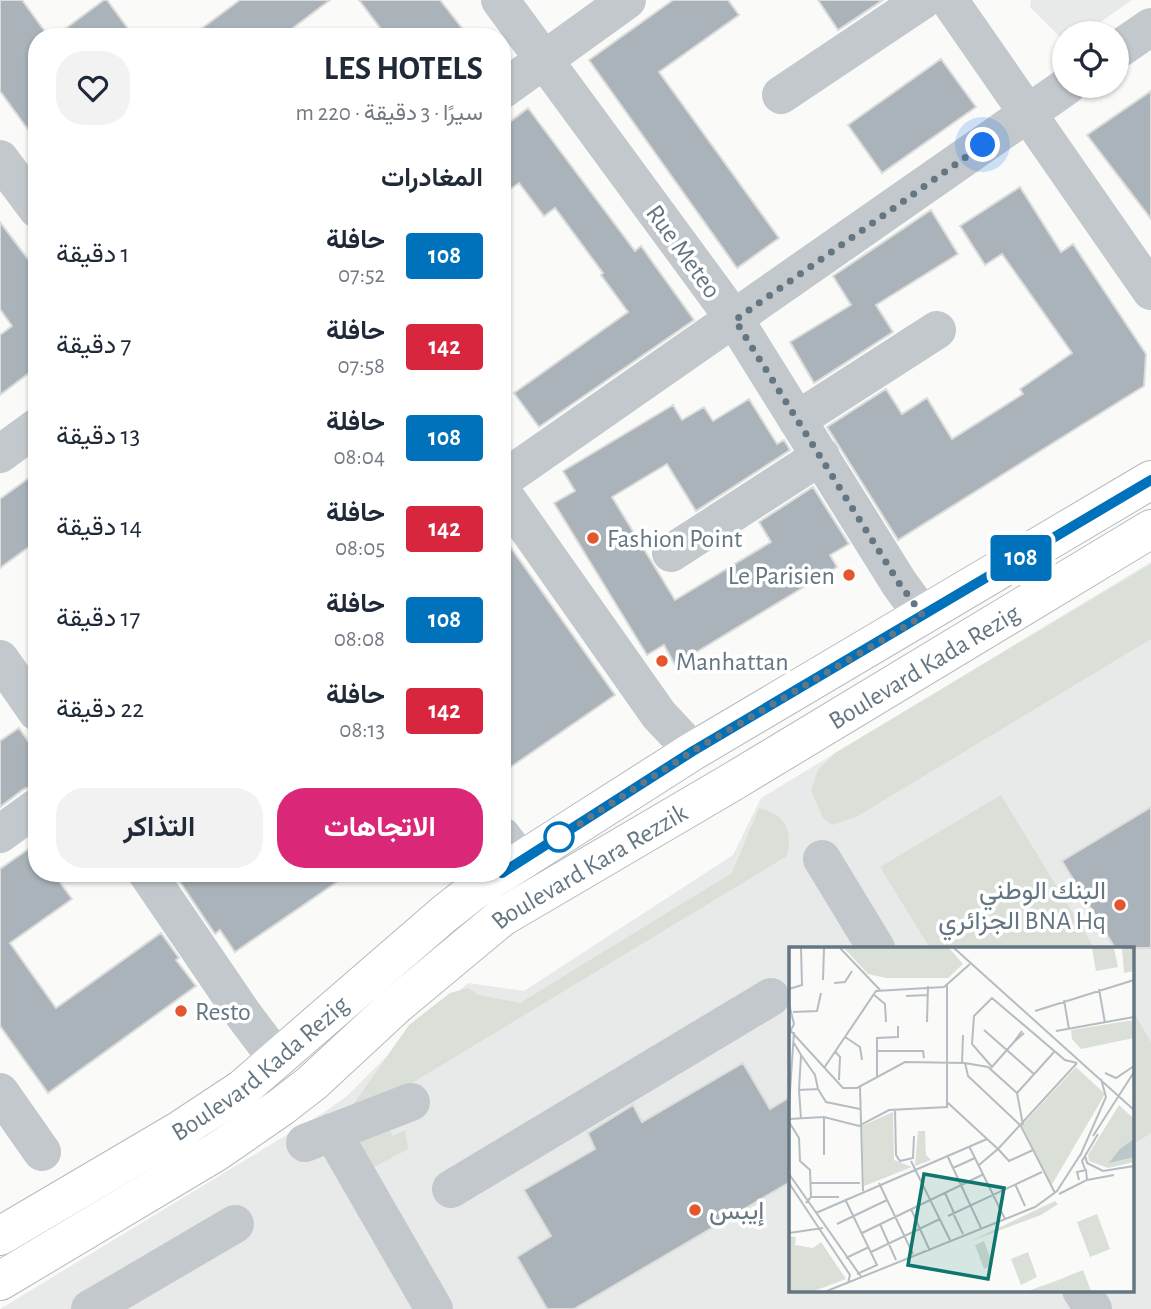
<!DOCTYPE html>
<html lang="ar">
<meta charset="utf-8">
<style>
:root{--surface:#fff;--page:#f2f2f3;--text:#1f2937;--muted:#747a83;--accent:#db2777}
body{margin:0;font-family:"Alegreya Sans",Vazirmatn,sans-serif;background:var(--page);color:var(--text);direction:rtl;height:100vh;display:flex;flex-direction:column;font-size:26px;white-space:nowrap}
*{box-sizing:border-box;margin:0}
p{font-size:23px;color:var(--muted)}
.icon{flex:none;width:38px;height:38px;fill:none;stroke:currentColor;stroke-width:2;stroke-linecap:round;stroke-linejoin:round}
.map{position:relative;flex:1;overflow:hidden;direction:ltr}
.details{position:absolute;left:28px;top:28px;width:483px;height:854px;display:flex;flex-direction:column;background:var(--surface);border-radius:28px;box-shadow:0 2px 5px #0004;direction:rtl}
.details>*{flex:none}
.badge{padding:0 14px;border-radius:5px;font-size:24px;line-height:46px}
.buttons{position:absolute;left:1052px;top:21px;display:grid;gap:14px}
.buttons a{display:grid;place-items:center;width:77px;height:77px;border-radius:50%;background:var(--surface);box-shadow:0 2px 5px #0004;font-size:35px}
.you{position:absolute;width:35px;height:35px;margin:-18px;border:5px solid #fff;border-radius:50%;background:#1a73e8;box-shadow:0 0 0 10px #1a73e833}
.map>.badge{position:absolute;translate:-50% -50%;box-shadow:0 0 0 4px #fff}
h2{padding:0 28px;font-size:26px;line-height:63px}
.round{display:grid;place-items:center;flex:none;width:74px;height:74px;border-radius:28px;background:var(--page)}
.headline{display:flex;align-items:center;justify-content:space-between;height:119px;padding:0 28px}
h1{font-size:33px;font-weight:700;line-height:52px}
.cta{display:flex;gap:14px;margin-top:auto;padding:14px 28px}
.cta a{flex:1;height:80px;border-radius:28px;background:var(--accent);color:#fff;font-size:28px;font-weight:700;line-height:80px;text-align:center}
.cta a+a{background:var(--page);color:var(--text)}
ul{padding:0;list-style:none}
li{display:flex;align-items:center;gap:21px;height:91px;padding:0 28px}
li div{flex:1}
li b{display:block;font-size:26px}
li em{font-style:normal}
li .badge{min-width:77px;font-weight:700;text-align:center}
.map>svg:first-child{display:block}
.built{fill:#e8e9e9;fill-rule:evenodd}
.green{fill:#dadfd7}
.building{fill:#aab3b9;stroke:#dcdcda;stroke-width:2}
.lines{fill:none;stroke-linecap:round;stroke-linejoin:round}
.major-casing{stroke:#b5babe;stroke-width:40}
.minor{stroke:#c3c8cc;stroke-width:38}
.major{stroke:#fff;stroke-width:38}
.line-casing{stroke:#fff;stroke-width:16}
.line{stroke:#0072bc;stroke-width:10}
.walk{stroke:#657683;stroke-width:7;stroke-dasharray:0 12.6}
.poi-dot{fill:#e4572e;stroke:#fff;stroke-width:2.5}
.stop-dot{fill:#fff;stroke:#0072bc;stroke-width:3.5}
.labels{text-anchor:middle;stroke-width:7;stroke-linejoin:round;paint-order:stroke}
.street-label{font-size:26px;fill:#657683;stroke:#fff}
.poi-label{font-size:26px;fill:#657683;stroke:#fff;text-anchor:start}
.inset-road{fill:none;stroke:#b5bdc2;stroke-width:2}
.view{fill:#0f766e;fill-opacity:0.15;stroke:#0f766e;stroke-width:3.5}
.inset-edge{fill:none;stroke:#657683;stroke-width:3.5}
</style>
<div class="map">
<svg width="1151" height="1309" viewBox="0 0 1151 1309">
<rect width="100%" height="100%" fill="#fafaf8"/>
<path class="built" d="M1031,0h101l-47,33h-21v8l-34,-34z
M1151,562v747h-1151l326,-198 21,-15 65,-65 56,-48 56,8 209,-136 28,-57zM790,948h342v342h-342z"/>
<path class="green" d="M1151,564v75l-295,178 -24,8 -9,-7 -12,-28 7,-20 17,-17z
M1001,795l93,153h-164l-50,-81z
M759,808c26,7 34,21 28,48l-413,250 19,30 12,-6 3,19 -53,28 -2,-72 56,-80 41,-32 18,-5 10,7 42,8 212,-130z
M1132,1010l19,32v91l-19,12z"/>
<path class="building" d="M0,0h22l27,37h-12v105l-37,-51z
M104,0h3l27,37h-80z
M240,0h90l-49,37h-91z
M359,0h81l29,37h-82z
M673,0h55l11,15 -80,57 120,166 -42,30 -148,-208z
M818,0h65l-45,30z
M941,59l35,48 -94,66 -34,-48z
M1151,91v128l-64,-84z
M528,108l107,143 6,-5 53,74 -155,107 -25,-34 114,-81 -27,-37 2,-2 -48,-65 -11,8 -25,-33 -17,12v-67z
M1020,187l41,65 12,-8 73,110 -2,32 -246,154 -71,-113 59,-38 16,25 25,-16 25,41 71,-45 -3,-5 52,-36 -70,-99 -17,11 -25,-39z
M931,210l27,44 -82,51 17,27 -79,51 -24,-41 61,-37 -18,-29z
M0,222l37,49v96l-37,28v-60l12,-9 -12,-17z
M749,399l28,45 7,-4 6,10 -94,61 -29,-47 -55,33 63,103 96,-58 -12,-20 54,-35 36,57 -19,11 7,12 -162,98 -11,-20 -17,10 -93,-152 21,-12 -12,-20 110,-66 9,15 22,-13 9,14z
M37,472v69l-37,27v-69z
M502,535l113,160 -113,78z
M19,728l18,26v31l-13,4 -24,18v-66z
M1151,807v141h-36l-53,-87z
M37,843v30h16l19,26 -62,44 46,65 105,-75 18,25 -3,2 20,26 -148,107 -48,-67v-157z
M174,873h176l-115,79 -15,-22 -5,4z
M743,1063l27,46 20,-12v85l-216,127h-27l-30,-52 34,-21 -27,-46 71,-41 -7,-16 45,-28 9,17z"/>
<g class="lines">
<defs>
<g id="major">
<path d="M502,873l191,-122 458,-271"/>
<path id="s1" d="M0,1236l180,-106 62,-41 202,-175 28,-22 29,-19"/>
<path id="s2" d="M0,1281l216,-129 65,-45 31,-24 83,-77 107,-89 230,-135 419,-253"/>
</g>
</defs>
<use href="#major" class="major-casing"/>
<path class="minor" d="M500,0l235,320 164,263 24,33
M949,0l202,291
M1116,51l35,-24
M502,90l125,-90
M781,95l142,-95
M0,159l37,50
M797,420l140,-90
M0,454l37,-27
M502,480l565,-394
M502,492l157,223 34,36
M671,553l150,-97
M0,659l37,53
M0,834l37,-27
M502,836l19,25
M822,859l54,89
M147,873l96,141 34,45
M0,1092l42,60
M332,1132l102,177
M305,1143l106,-41
M451,1189l320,-192
M1081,1290l12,19
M90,1309l145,-85"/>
<use href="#major" class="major"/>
</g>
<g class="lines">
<defs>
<path id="line" d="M502,873l191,-122 458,-271"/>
</defs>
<use href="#line" class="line-casing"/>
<use href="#line" class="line"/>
<path class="walk" d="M559,837l134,-86 230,-135 -24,-33 -164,-263 248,-175"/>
</g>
<g class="poi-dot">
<circle cx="593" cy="538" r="7"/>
<circle cx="849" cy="575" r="7"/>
<circle cx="662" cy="661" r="7"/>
<circle cx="1120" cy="905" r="7"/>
<circle cx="181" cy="1011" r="7"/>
<circle cx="695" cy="1210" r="7"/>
</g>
<circle class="stop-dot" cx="559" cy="837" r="14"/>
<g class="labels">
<g class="street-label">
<text transform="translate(684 251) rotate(54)" y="9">Rue Meteo</text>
<text dy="9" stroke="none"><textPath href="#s2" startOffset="1113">Boulevard Kada Rezig</textPath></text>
<text dy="9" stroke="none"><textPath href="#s2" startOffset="723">Boulevard Kara Rezzik</textPath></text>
<text dy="9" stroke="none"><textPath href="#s1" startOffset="310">Boulevard Kada Rezig</textPath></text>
</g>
<g class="poi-label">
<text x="607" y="547">Fashion Point</text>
<text x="835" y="584" text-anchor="end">Le Parisien</text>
<text x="676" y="670">Manhattan</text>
<text x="1106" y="899" text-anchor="end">البنك الوطني<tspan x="1106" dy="30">الجزائري BNA Hq</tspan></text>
<text x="195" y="1020">Resto</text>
<text x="709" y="1219">إيبس</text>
</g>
</g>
<g transform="translate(789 947)">
<rect width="345" height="345" fill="#fafaf8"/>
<path d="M55,1h105l14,16 -15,14h-62l-18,-4zM303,1h22l4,19 -22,4zM333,1h12v23l-10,2zM345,73v18l-53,11 -9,-10 -1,-9zM287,120l29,27 -54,92 -29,-61zM330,158l15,14v43l-26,6 -19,-7 -1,-6zM104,165l1,48 18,7 -48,19 -2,-60zM129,184h7l1,24 5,5 -16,6zM266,254l3,3 -17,11 -70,26zM308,267l13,35 -20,8 -13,-35zM0,289l7,1 -1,8 18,3 8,-6 25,37 -32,12h-25zM195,294l9,24 -9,4 -9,-24zM239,305l9,25 -16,8 -10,-26zM294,323l8,21h-63l33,-12z" fill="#dadfd7"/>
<path d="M345,192v18l-25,6 11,-14z" fill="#bbc7cb"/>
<path class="inset-road" d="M51,1l40,42M165,1l180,162M34,33l1,-32M45,36l11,-1 7,-11M0,42l13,-4 -1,-37M310,42l6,34M84,47l12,10 1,18M117,49l22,-1M275,53l5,29M0,57l5,20 -5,10M246,64l99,-31M4,65l24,-1 4,-18M138,75l1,-36M0,82l54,59h14l48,-26 60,1 3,13 53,50 34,67M195,83l50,44M233,84l-8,11 10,-9M267,84l78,-14M56,90l15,10 2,13M5,96l7,12 -2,35 19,-1 8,13 34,7M46,104l5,6 -1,23M87,104h47l1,7M12,108l14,20 3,14M173,116l1,-28M176,116l23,4 29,26 6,32M203,120l-20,-23 2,-28 18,-18 73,62 12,3M35,121l52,-77 68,-4 26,-23M202,121l23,-26M316,126l11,5 18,-12M88,130v-39l21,-1v-11M71,140l3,104M10,143l2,29M228,146l38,-42M158,155l51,47 79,-86M0,159l5,-74M106,162l1,46 4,6 13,-3 1,-22M0,172l35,-2M0,175l10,16 1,23 10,9 1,27 -5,6M304,189l41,-64M180,199l36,73M35,208v-38l35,9 30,-16 58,-3v-122M158,208l34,73M296,208l2,8 16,8 31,-5M291,209l26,-59 -5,-18M122,214l39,79M190,218l19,-16 11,12 24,-11M164,221l22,-10M296,222l-3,-8 16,-27M0,227l73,104M298,233l27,-5M0,236l61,92 -2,8M22,236h49M90,236l34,71M226,237l10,22M156,246l9,20M270,247l28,-14 -1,-10 -9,2 2,8M22,250h28M56,252l32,66 -20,9M122,262l19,42M27,266l171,-74M164,266l10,21M159,269l94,-44M48,277l50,-24M91,277l16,36M0,286l34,-5M73,286l122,-59M82,305l69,-33M57,311l23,-11M38,344l208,-84 22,-16 25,-39"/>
<path class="view" d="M135,227l80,14 -16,91 -80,-14z"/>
<rect width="345" height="345" class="inset-edge"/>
</g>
</svg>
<div class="buttons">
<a><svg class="icon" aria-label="locate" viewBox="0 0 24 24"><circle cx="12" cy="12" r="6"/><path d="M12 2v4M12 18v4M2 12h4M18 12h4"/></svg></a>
</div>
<div class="you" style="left:983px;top:145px"></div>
<b class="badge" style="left:1021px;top:558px;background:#0072bc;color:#fff">108</b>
<section class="details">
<div class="headline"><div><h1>LES HOTELS</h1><p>سيرًا · 3 دقيقة · 220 m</p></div><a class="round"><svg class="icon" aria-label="heart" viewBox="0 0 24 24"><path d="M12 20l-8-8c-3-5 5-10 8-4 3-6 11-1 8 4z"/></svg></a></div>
<h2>المغادرات</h2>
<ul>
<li><span class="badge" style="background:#0072bc;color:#fff">108</span><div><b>حافلة</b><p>07:52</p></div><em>1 دقيقة</em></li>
<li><span class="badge" style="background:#d7263d;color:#fff">142</span><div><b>حافلة</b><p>07:58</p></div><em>7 دقيقة</em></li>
<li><span class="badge" style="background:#0072bc;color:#fff">108</span><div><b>حافلة</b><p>08:04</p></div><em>13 دقيقة</em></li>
<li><span class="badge" style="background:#d7263d;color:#fff">142</span><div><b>حافلة</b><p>08:05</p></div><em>14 دقيقة</em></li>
<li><span class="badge" style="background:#0072bc;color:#fff">108</span><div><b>حافلة</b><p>08:08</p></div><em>17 دقيقة</em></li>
<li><span class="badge" style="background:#d7263d;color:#fff">142</span><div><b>حافلة</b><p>08:13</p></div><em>22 دقيقة</em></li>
</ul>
<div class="cta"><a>الاتجاهات</a><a>التذاكر</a></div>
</section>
</div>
